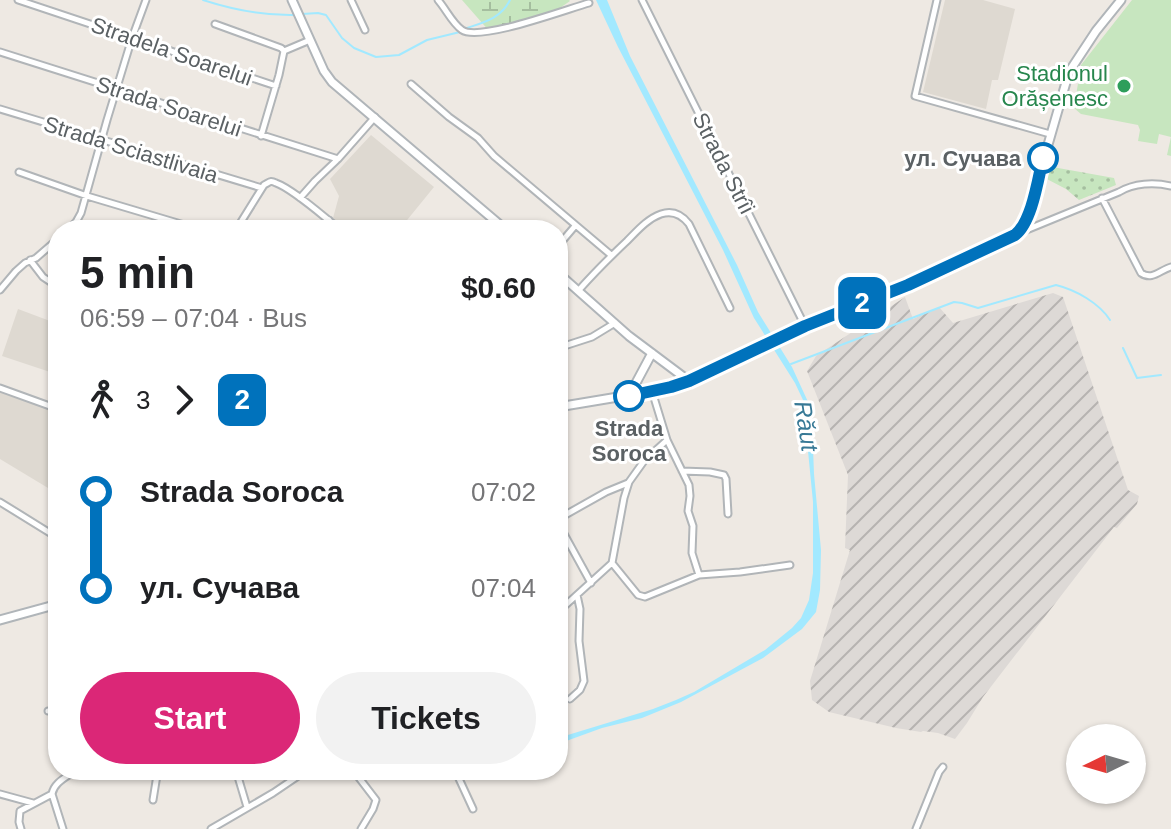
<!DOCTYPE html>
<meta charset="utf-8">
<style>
:root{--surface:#fff;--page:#f2f2f2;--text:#202124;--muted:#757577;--accent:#db2777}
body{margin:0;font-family:Helvetica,sans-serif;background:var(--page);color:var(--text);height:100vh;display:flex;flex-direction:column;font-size:30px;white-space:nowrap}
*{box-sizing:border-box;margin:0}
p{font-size:26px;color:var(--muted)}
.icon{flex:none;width:44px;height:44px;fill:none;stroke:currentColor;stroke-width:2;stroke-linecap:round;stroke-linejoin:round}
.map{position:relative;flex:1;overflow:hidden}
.panel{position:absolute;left:48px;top:220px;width:520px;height:560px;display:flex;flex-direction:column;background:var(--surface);border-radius:32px;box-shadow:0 2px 6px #0004}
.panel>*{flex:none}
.badge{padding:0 16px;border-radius:12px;font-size:28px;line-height:52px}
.needle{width:52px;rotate:265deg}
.tools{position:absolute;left:1066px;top:724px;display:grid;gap:16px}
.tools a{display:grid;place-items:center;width:80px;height:80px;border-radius:50%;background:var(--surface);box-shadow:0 2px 6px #0004;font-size:40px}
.map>.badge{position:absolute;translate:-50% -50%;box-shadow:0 0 0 4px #fff}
.legs{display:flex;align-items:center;gap:12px;height:88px;padding:0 32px;font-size:26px}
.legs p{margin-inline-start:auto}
.head{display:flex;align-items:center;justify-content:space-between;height:136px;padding:0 32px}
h1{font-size:44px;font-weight:800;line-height:60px}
.primary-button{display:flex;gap:16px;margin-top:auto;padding:16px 32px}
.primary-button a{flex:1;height:92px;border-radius:48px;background:var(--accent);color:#fff;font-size:32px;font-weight:800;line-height:92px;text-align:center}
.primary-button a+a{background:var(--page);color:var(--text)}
ul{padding:0 32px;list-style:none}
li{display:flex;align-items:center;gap:28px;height:96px;font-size:30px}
li i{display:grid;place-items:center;width:12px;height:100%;margin:0 10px;background:currentColor}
li i::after{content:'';width:20px;height:20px;margin:-10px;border:6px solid;border-radius:50%;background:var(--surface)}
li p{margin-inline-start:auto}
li:first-child i{background:linear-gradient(#0000 50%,currentColor 0)}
li:last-child i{background:linear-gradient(currentColor 50%,#0000 0)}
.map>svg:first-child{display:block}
.industrial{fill:url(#industrial-furrows)}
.education{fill:#ded9d1}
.wetland{fill:url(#wetland-marsh)}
.park{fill:url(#park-dots)}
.pitch{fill:#c7e6bf}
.water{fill:#a2e9ff}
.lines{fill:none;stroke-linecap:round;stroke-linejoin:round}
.stream{stroke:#a2e9ff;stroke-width:2}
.street-casing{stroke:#b1b5b8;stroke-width:9}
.secondary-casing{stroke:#b0b5b9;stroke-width:11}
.street{stroke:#fff;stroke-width:5}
.secondary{stroke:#fff;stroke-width:7}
.line-1-casing{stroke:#fff;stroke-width:18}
.line-1{stroke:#0072bc;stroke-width:12}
.leisure-dot{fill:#2e9e5b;stroke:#fff;stroke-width:3}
.stop-1-dot{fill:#fff;stroke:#0072bc;stroke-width:4}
.labels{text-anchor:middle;stroke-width:6;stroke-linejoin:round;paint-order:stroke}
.street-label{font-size:22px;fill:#5b6164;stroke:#fff}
.leisure-label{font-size:22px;fill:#27864d;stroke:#fff;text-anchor:end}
.stop-label{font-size:22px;font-weight:bold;fill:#5b6164;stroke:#fff;text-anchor:end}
.water-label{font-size:24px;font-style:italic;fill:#377996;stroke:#fff}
</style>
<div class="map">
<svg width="1171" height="829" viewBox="0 0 1171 829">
<defs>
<pattern id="industrial-furrows" width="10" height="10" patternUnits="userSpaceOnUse" patternTransform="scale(2)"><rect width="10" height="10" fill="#ddd9d6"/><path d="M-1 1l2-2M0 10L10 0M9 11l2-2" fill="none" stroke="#b6b3b1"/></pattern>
<pattern id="wetland-marsh" width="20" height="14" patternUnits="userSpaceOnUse" patternTransform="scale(2)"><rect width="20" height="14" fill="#c7e6bf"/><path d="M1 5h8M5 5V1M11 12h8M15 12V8" fill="none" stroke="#a5be9f"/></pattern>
<pattern id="park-dots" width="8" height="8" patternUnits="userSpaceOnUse" patternTransform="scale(2)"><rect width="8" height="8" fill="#c7e6bf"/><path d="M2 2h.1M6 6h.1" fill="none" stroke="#a5be9f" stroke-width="1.8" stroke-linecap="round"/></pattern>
</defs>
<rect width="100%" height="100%" fill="#eee9e3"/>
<path class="industrial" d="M1053,293l10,4 65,193 11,6 -2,8 -20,24 -3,-1 -131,170 -16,26 -12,16 -17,-6 -15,-2 -2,1 -25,-4 -67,-16 -17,-12 -2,-19 40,-131 -5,-2 3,-73 -41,-104 9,-15 89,-59 8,22 26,-12 14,16z"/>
<path class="education" d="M945,0h38l32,9 -17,71h-6l-6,29 -63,-17z
M371,135l63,52 -35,43h-53l-13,-12 6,-22 -9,-17z
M18,309l40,15v25l-8,23 -48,-16z
M0,392l58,20v71l-5,8 -53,-32z"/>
<path class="wetland" d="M462,0h107l1,1 -13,9 -67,22z"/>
<path class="park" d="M1047,166l67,12 2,7 -37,15 -13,-11 -23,-12z"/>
<path class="pitch" d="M1132,0h39v156l-4,-1 4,-18 -12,-3 -2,10 -19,-3 2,-11 -2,-5 -57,-11 -7,-6 7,-43z"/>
<path class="water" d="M596,0h11l23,56 107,209 21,47 34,55 17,37 3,18 2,52 7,76 -1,40 -4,22 -14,17 -39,29 -82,44 -39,16 -40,10 -44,16v-6l95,-29 23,-9 18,-8 71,-42 27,-22 9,-10 8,-18 4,-27v-71l-10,-102 -8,-17 -41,-65 -31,-68 -105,-203z"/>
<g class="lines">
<path class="stream" d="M203,0c31,10 60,16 93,15
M302,14l16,-1 8,2 16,23 12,10 22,9 23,-2 28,-15 33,-8
M467,28c18,-6 34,-10 43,-28
M1123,348l14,30 24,-3
M791,364l163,-62 8,1 16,5 78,-23c20,5 43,18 54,35"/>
<defs>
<path id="street" d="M18,0l258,86
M351,0l14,30
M438,0c8,9 14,23 24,30 17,12 105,-21 127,-27
M642,0l163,326
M937,0l-22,96 135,38
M215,24l66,24 3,3 -5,24 -18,61
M284,51l26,-11
M0,52l338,107
M411,84l38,33 29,21 16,18 117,99
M0,109l262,79
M19,172l68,24 114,34
M300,198l15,-17 23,-22 37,-42
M1102,198l39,75c11,8 19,-3 30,-6
M68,230l8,-8 5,-9 26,-93 25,-82 14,-38
M236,230l28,-45c6,-3 6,-5 12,-2 17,6 49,35 65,47
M317,230l12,-10
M1019,233l100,-41c15,-9 35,-10 52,-6
M558,246l17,-20
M30,260l13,17 15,10
M0,290l16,-19 9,-8 11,-5 22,-19
M578,291c16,-18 32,-34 49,-50 10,-10 20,-22 34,-27 12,-4 21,1 28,10l41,84
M558,348l34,-11 23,-14
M0,388l58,21
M652,391l15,49 22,45 1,11 -2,15 5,15 -1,27 7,22
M682,471l28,1 14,3 2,4 2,35
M0,502l58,36
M558,519l48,-27 22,-9
M558,523l33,60
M612,563l26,32 7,2 54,-22 41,-3 50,-7
M558,612l54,-49 12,-65 5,-16 15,-21 23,-21
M570,699l10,-9 4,-9 -5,-40 1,-32 -3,-14
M48,711h10
M236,770l11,37
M353,770l23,30 -3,9 -12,20
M455,770l18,39
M0,794l33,9
M52,794l11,35
M153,800l4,-25 4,-5
M21,829l-2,-7 1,-11 32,-17c2,-12 15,-17 24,-24
M211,829l62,-36 34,-23
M916,829l23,-57 4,-5"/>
<path id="secondary" d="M292,0l32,71 8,11 174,148
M558,273l71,63 60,45
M629,396l23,-43
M558,407l102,-17 29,-9 116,-55 103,-41 100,-46 13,-9 7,-16 41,-142 27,-41 25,-31
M0,620l58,-16"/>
</defs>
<use href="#street" class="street-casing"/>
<use href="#secondary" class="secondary-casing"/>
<use href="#street" class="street"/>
<use href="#secondary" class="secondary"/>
</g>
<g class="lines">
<defs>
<path id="line-1" d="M629,396l42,-9 18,-6 116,-55 103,-41 107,-50c17,-13 23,-56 28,-77"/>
</defs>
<use href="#line-1" class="line-1-casing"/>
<use href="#line-1" class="line-1"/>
</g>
<circle class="leisure-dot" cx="1124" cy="86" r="8"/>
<g class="stop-1-dot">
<circle cx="1043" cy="158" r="14"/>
<circle cx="629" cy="396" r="14"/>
</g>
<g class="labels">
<g class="street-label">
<text transform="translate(172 51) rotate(19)" y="8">Stradela Soarelui</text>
<text transform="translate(169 106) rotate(18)" y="8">Strada Soarelui</text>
<text transform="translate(131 149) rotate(17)" y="8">Strada Sciastlivaia</text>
<text transform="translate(724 163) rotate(63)" y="8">Strada Strîi</text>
</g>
<g class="leisure-label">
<text x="1108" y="81">Stadionul<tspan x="1108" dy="25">Orășenesc</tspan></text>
</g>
<g class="stop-label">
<text x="1021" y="166">ул. Сучава</text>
<text x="629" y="436" text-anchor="middle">Strada<tspan x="629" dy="25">Soroca</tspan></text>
</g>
<g class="water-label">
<text transform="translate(806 426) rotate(81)" y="8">Răut</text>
</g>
</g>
</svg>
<div class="tools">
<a><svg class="needle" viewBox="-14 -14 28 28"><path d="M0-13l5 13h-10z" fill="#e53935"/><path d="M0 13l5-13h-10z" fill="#757577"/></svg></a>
</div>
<b class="badge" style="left:862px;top:303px;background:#0072bc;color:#fff">2</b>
<section class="panel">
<div class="head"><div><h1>5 min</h1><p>06:59 – 07:04 · Bus</p></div><b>$0.60</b></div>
<div class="legs"><svg class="icon" aria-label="walk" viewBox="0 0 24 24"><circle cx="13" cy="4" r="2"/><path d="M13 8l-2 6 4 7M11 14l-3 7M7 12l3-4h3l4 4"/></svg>3<svg class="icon" aria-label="forward" viewBox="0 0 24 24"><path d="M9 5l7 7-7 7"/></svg><b class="badge" style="background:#0072bc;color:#fff">2</b></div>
<ul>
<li><i style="color:#0072bc"></i><b>Strada Soroca</b><p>07:02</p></li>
<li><i style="color:#0072bc"></i><b>ул. Сучава</b><p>07:04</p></li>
</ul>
<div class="primary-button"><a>Start</a><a>Tickets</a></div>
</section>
</div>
